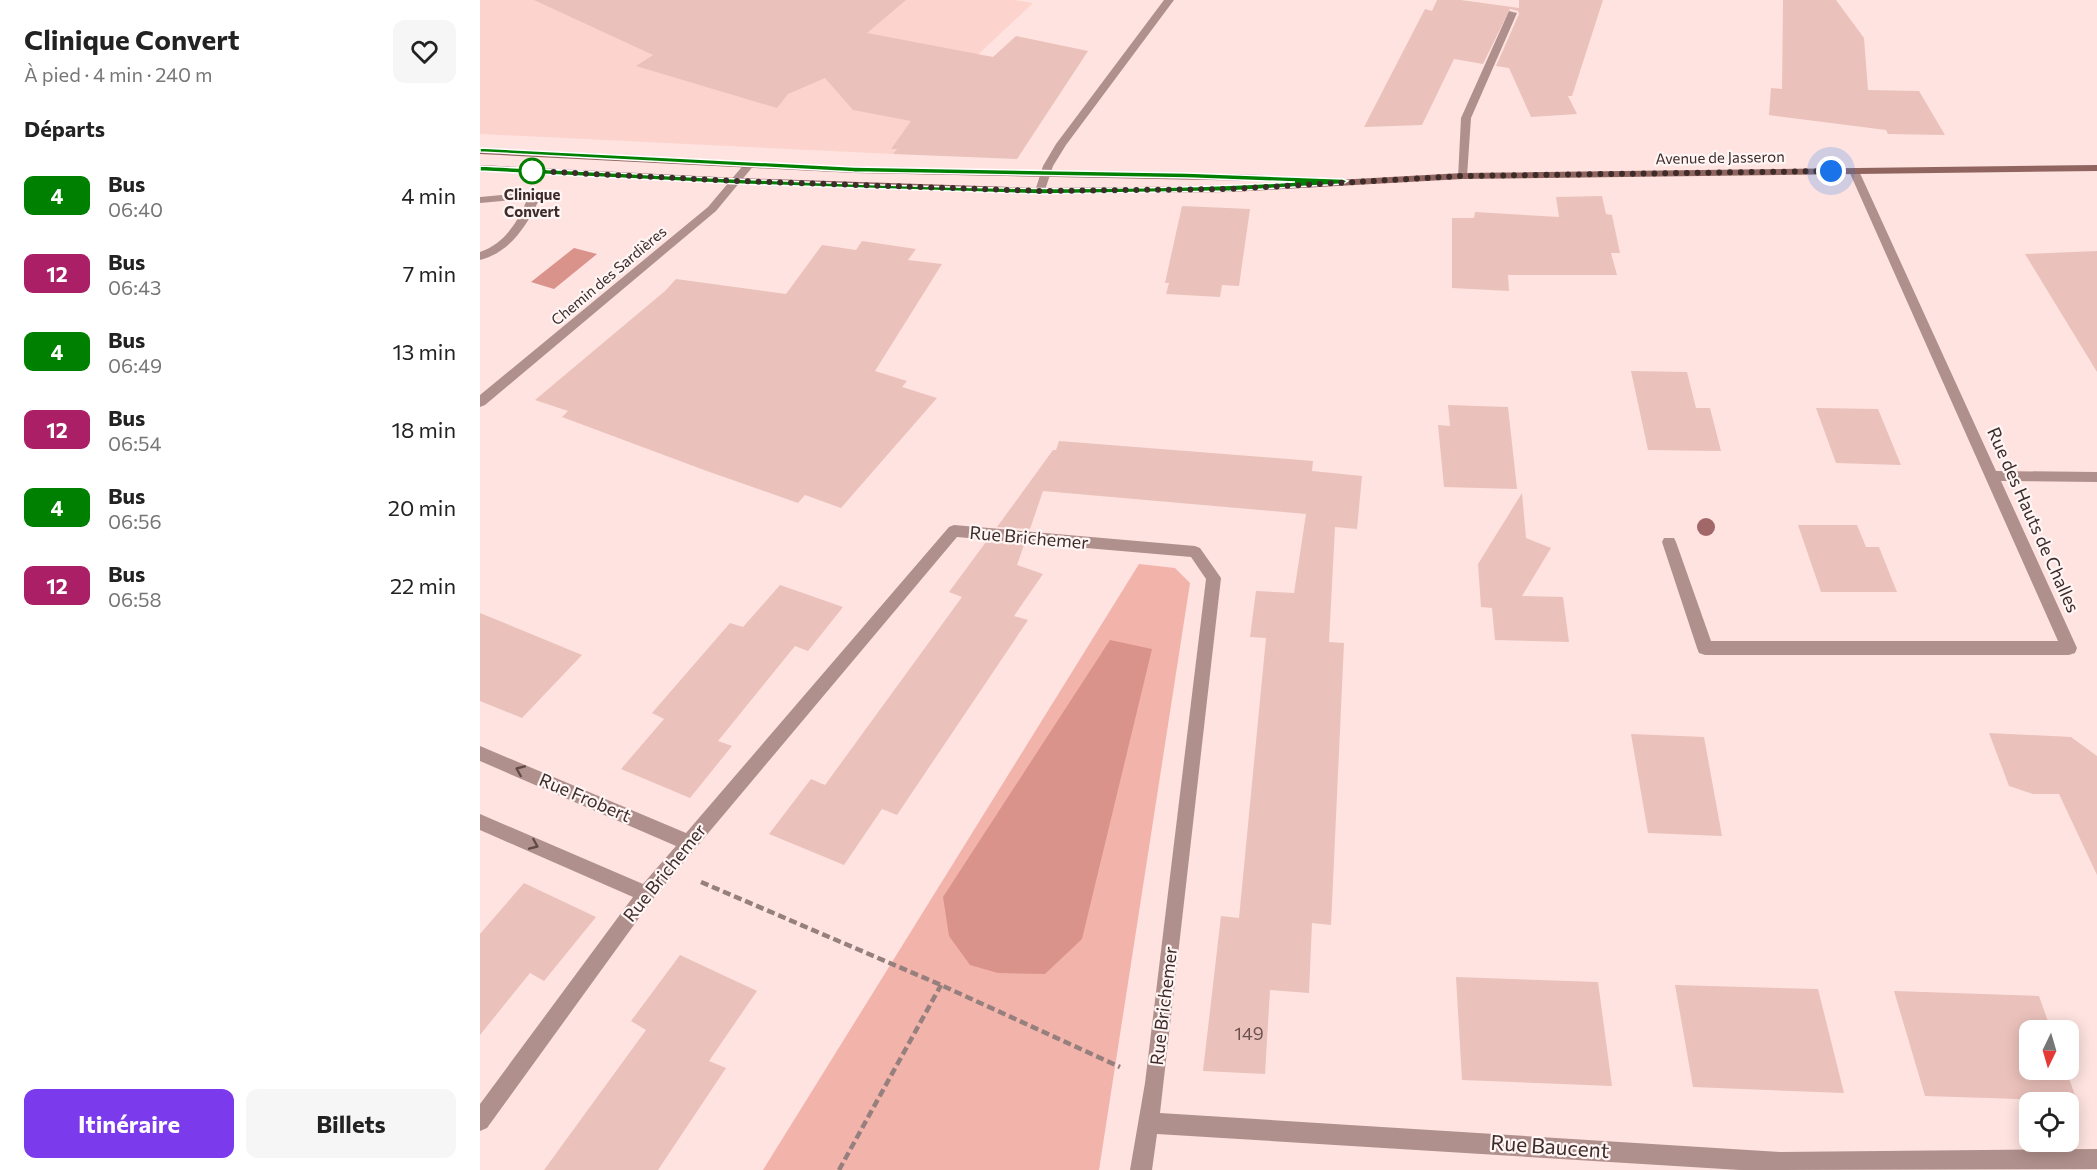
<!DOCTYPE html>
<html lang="fr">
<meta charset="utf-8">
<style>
:root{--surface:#fff;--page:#f6f6f6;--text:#222;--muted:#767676;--accent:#7c3aed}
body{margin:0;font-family:Commissioner,sans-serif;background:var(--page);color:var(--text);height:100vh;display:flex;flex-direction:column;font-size:22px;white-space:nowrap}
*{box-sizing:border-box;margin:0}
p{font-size:20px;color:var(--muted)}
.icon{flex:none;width:33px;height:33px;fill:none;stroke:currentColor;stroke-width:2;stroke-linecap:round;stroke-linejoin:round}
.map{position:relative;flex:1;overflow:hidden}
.details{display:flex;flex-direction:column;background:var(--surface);width:480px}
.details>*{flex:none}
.badge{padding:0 12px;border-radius:9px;font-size:21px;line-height:39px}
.needle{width:39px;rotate:185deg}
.controls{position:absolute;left:1539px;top:1020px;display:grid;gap:12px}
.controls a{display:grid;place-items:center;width:60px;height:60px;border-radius:12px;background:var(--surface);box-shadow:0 3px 15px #0003;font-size:30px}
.you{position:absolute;width:30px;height:30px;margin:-15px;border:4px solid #fff;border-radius:50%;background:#1a73e8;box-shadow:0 0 0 9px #1a73e833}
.map>.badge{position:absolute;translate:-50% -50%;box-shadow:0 0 0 3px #fff}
h2{padding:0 24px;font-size:22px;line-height:54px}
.round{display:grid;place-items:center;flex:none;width:63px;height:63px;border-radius:12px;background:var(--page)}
.headline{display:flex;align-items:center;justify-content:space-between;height:102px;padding:0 24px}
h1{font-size:28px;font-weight:700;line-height:45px}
.cta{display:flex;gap:12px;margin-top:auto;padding:12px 24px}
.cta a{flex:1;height:69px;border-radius:12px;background:var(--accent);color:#fff;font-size:24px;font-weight:700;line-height:69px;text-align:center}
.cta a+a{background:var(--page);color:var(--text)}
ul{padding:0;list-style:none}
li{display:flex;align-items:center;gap:18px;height:78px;padding:0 24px}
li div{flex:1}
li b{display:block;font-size:22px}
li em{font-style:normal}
li .badge{min-width:66px;font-weight:700;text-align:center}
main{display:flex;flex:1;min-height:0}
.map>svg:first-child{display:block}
.built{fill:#fdd3cd}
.green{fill:#f2b3ab}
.water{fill:#da938b}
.building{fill:#ebc1bb}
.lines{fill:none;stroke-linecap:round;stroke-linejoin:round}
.path{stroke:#96807e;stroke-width:4.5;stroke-dasharray:8 4;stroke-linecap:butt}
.service{fill:#b0908c;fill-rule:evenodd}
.minor{fill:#b0908c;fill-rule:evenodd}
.secondary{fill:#91655f;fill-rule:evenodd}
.tree{fill:#a26768}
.oneway{stroke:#604a47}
.line{fill:#008000;stroke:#fff;stroke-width:1.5}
.walk{stroke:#3d2c2a;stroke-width:6;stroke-dasharray:0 10.8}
.stop-dot{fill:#fff;stroke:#008000;stroke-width:3}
.labels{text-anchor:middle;stroke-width:4.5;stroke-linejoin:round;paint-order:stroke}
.far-street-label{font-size:15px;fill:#3d2c2a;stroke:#fef5f4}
.far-stop-label{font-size:15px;font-weight:bold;fill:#3d2c2a;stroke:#fef5f4}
.street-label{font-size:18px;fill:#3d2c2a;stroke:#fef5f4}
.near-number-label{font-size:18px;fill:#68514e}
.near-street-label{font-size:21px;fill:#3d2c2a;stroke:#fef5f4}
</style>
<main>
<section class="details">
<div class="headline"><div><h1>Clinique Convert</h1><p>À pied · 4 min · 240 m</p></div><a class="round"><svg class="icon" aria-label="heart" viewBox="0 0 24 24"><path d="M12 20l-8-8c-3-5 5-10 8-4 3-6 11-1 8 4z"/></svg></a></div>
<h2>Départs</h2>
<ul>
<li><span class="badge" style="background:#008000;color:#fff">4</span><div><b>Bus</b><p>06:40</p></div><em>4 min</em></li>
<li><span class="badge" style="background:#ab1f66;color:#fff">12</span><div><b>Bus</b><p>06:43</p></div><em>7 min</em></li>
<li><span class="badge" style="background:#008000;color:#fff">4</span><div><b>Bus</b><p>06:49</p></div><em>13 min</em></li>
<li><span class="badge" style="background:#ab1f66;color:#fff">12</span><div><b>Bus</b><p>06:54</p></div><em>18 min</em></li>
<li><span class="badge" style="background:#008000;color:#fff">4</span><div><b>Bus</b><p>06:56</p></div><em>20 min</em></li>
<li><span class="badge" style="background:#ab1f66;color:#fff">12</span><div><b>Bus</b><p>06:58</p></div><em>22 min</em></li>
</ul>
<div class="cta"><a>Itinéraire</a><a>Billets</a></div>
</section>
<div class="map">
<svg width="1617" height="1170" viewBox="0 0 1617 1170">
<rect width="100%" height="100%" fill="#fee3e0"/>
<path class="built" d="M0,0h535l18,3 -83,78 -57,73 -413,-20z"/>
<path class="green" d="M659,564l36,4 15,15 -91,587h-336z"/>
<path class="water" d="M94,248l23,6 -43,35 -23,-7z
M630,640l42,9 -70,290 -37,35 -47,-1 -28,-8 -21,-29 -6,-39z"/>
<path class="building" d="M54,0h372l-39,33 126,24 23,-21 72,15 -71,108 -124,-5 4,-5h-6l20,-28 -58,-11 -28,-32 -37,16 -11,14 -141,-42 17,-11z
M957,0h24l58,8v-8h84l-31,96h-4l9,18 -46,3 -22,-49 -13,-2 23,-52 -1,-3 -8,-2 -27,55 -29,-5 -32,66 -58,2 61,-118 7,2z
M1303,0h53l28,38 4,52 51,1 26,44 -57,-1 -2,-4 -117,-15 2,-27 11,1z
M1122,196l4,18 6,1 8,38h-9l6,22h-109l1,16 -57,-3v-70h22l1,-6 84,5 -3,-20z
M702,206l68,3 -11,77 -17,-1 -2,12 -54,-3 3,-11h-4z
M382,241l54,8 -8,11 34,4 -67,107 32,10 -5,6 35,11 -96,110 -36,-13 -7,8 -94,-33 -142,-53 6,-6 -33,-11 130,-109 11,-12 110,15 36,-49 34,5z
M1617,251v121l-72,-118z
M1151,371l56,1 9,36h14l11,43 -73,-1z
M968,405l60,2 9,82 -73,-2 -6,-62 12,1z
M1336,408l62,1 23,56 -65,-2z
M579,441l254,20 -1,10 50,5 -5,53 -22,-2 -6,115 15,1 -13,282 -19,-2 -3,70 -39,-3 -5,84 -62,-3 18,-155 18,2 27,-280 -16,-1 6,-46 38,2 12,-79 -263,-23 -13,38 -33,-2 56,-77h3z
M1042,493l4,45 25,10 -29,48 41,1 6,45 -74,-2 -3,-32 -11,-1 -3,-43z
M1318,525h59l9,22h13l18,45h-76z
M506,542l38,3 -7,20 26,9 -29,42 14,4 -131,195 -15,-6 -38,56 -75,-31 42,-55 14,6 137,-188 -13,-5z
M300,585l63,22 -35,44 -13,-5 -77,95 14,5 -42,52 -69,-29 43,-50 -12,-6 78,-90 13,4z
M0,613l102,42 -60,63 -42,-17z
M1509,733l82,4 26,19v119l-38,-81h-26l-24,-8z
M1151,734l73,3 18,99 -74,-3z
M44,883l72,34 -52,64 -14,-8 -50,62v-101z
M200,955l77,36 -48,70 17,7 -68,102h-114l102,-140 -15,-9z
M976,977l142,5 14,104 -150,-6z
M1195,985l143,4 26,104 -151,-6z
M1414,991l145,5 12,34h-21v40h36l11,31 -152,-5z"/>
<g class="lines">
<path class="path" d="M221,882l240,103 179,82
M359,1170l102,-185"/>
<path class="service" d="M33,194l20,3 6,3c-13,27 -29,52 -59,60v-8c23,-8 37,-28 46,-50l-13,-2 -33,3v-6z"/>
<path class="minor" d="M684,0h10l-108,145 -13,21 -9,27h-8l-1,-2 8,-25 13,-22z
M1029,11l8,2 -46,105 -4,58 -5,3 -4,-1 3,-60z
M270,161l5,3 -39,47 -231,194 -5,2v-12l228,-188 38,-45z
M1374,168l5,3 137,300 101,1v10l-96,-1 76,167 -2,5 -6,2h-364l-6,-2 -2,-5 -35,-106 2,-4h10l2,4 35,99h347l-209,-470z
M474,525l241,21 5,2 21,30 -61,535 620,39 317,-3v20l-357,1 -583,-36 -5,36h-22l15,-87 61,-504 -15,-22 -234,-20 -305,363 -165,228 -7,3v-27l153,-207 -153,-67v-16l163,70 33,-38 -196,-85v-15l206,87 263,-306z"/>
<path class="secondary" d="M0,148l374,19 408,8 5,3 -5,3 -408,-8 -374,-19z
M0,165l257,13 303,10 190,-2 232,-13 635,-8v6l-635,8 -232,13 -190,2 -303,-10 -257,-13z"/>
</g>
<circle class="tree" cx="1226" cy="527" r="9"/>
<defs><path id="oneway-chevron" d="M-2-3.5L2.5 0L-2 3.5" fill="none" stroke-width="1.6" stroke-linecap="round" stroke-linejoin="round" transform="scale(1.5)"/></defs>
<g class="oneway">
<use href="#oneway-chevron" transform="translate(40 770) rotate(-157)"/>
<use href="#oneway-chevron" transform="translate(54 845) rotate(23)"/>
</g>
<path class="line" d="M0,148l374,19 333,6 156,6 5,2 -5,3 -113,7 -190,3 -303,-10 -257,-13v-5c270,13 545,33 815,16l-108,-4 -333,-6 -374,-20z"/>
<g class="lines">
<path class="walk" d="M52,171l205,10 303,10 190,-2 232,-13 369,-5"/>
</g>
<circle class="stop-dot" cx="52" cy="171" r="12"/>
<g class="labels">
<g class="far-street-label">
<text transform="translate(1240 158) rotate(-1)" y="5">Avenue de Jasseron</text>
<text transform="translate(129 276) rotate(-40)" y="5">Chemin des Sardières</text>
</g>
<g class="far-stop-label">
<text x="52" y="200">Clinique<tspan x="52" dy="17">Convert</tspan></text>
</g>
<g class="street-label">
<text transform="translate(1553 520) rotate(66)" y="6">Rue des Hauts de Challes</text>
<text transform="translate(549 538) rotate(5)" y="6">Rue Brichemer</text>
<text transform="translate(105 798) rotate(23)" y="6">Rue Frobert</text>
<text transform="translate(185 873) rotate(-51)" y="6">Rue Brichemer</text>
<text transform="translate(684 1006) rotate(-83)" y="6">Rue Brichemer</text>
</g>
<g class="near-number-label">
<text x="769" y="1040">149</text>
</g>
<g class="near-street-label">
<text transform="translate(1070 1147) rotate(4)" y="7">Rue Baucent</text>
</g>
</g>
</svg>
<div class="controls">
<a><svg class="needle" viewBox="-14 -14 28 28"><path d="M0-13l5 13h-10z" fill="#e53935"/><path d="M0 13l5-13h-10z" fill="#767676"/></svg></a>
<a><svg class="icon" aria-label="locate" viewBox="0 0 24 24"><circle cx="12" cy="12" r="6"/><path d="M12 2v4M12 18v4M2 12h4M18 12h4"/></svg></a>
</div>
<div class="you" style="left:1351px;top:171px"></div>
</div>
</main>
